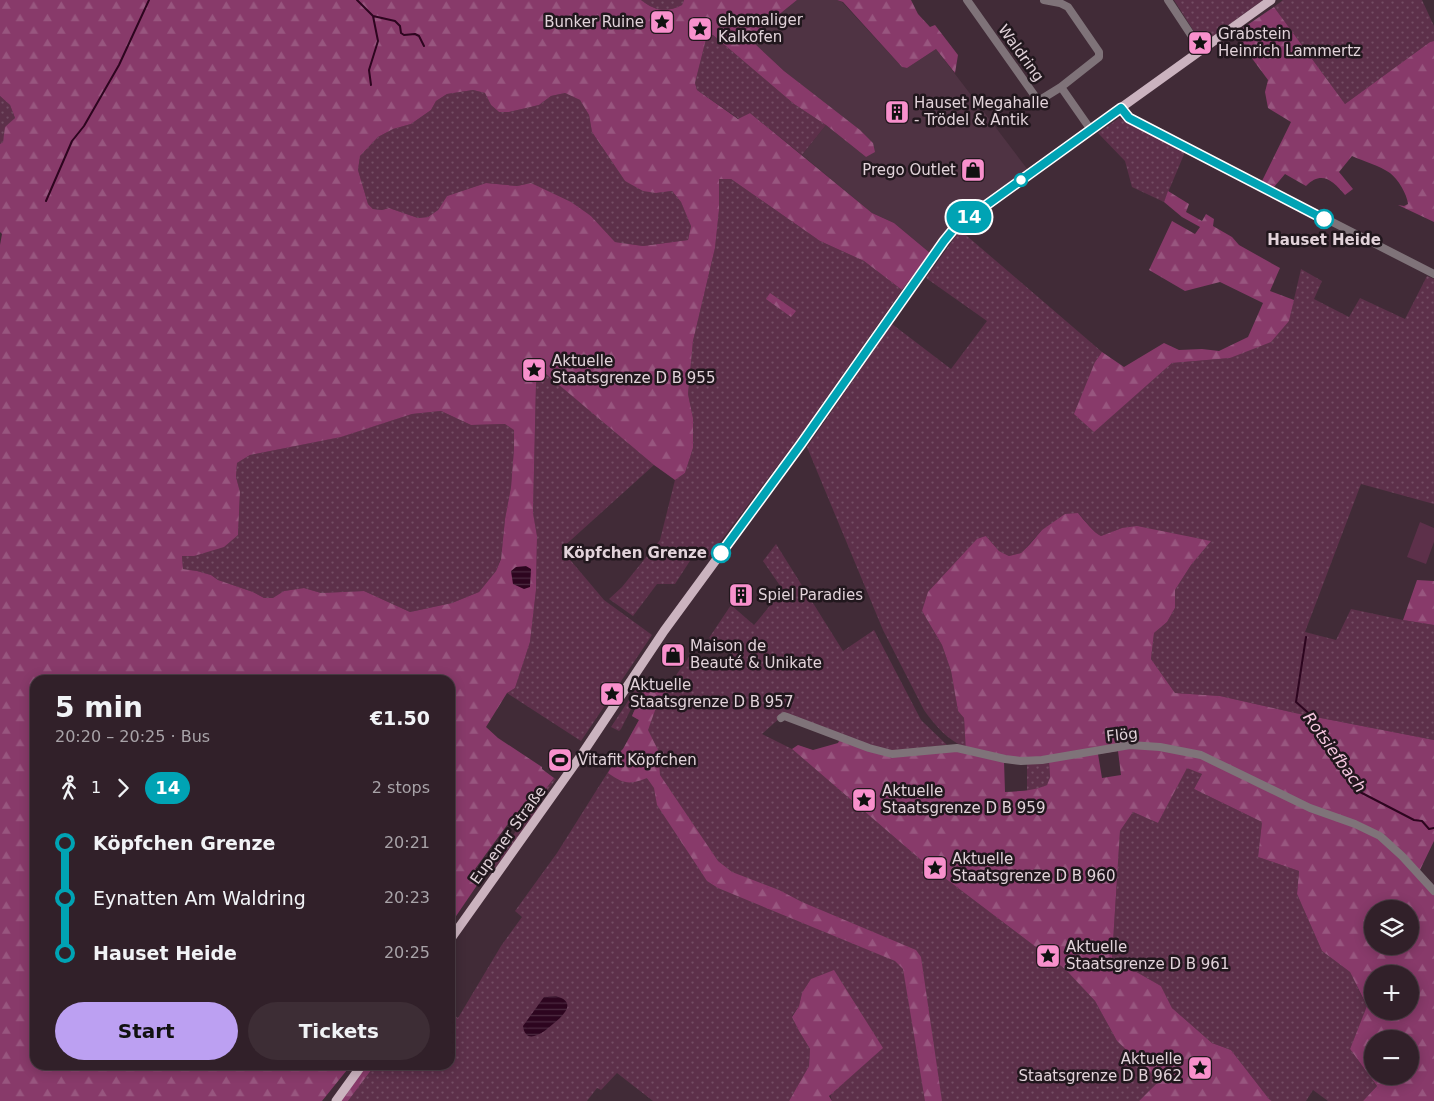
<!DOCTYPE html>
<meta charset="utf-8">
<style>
:root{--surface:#312029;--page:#3d2d35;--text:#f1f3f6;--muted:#a8a3a8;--line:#4c3e46;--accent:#bca0f2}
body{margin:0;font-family:"DejaVu Sans",sans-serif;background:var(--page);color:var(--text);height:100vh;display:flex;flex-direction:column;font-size:19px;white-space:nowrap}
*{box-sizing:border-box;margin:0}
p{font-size:16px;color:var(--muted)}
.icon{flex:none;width:28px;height:28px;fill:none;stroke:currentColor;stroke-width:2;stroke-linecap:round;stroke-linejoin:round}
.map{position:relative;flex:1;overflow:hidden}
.details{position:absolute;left:30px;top:675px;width:425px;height:395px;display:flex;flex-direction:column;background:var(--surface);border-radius:15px;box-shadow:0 2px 12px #0003,0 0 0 1px var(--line)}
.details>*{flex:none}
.badge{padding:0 10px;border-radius:16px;font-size:18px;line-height:32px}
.buttons{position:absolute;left:1364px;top:900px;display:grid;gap:10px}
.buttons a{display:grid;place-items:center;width:55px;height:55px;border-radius:50%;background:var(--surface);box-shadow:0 2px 12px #0003,0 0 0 1px var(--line);font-size:25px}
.map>.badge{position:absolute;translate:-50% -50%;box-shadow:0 0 0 2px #fff}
.legs{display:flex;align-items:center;gap:8px;height:55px;padding:0 25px;font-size:16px}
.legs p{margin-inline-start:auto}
.head{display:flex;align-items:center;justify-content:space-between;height:85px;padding:0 25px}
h1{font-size:28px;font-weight:700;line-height:38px}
.primary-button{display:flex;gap:10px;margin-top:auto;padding:10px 25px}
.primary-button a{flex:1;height:58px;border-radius:30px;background:var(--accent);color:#111;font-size:20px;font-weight:700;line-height:58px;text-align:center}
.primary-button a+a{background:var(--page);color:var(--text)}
ul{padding:0 25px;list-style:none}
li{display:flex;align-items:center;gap:18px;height:55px;font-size:19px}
li i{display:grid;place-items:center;width:8px;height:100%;margin:0 6px;background:currentColor}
li i::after{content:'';width:12px;height:12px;margin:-6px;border:4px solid;border-radius:50%;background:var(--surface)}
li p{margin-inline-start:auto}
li:first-child i{background:linear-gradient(#0000 50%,currentColor 0)}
li:last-child i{background:linear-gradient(currentColor 50%,#0000 0)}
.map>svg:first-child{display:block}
.built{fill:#4f3343}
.green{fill:url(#green-dots)}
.forest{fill:url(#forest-firs);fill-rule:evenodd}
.pitch{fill:#5d304a}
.water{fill:url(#water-rules)}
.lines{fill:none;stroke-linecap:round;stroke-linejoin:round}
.stream{stroke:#2d051f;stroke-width:2}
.minor{stroke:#7f7379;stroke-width:8}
.major{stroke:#cbb3bf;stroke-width:9}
.line-1-casing{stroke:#fff;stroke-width:11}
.line-1{stroke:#00a3b4;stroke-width:8}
.stop-1-dot{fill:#fff;stroke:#00a3b4;stroke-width:2.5}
.labels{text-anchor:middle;stroke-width:5;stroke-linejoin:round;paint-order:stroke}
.poi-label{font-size:15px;fill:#e2d3da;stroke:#21171d;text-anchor:start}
.street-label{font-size:15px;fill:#e2d3da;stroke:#21171d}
.stop-label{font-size:15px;font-weight:bold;fill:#e2d3da;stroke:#21171d}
.water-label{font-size:16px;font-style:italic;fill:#f5c7df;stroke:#21171d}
</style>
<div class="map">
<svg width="1434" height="1101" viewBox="0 0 1434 1101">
<defs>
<pattern id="green-dots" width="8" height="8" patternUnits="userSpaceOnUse" patternTransform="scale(1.25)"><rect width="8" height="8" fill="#5d304a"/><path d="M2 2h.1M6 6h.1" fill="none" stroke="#744d64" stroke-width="1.8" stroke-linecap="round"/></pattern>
<pattern id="forest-firs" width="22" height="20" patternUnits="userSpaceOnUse" patternTransform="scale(1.25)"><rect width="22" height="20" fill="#883a6a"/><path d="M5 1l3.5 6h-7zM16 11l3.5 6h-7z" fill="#98567f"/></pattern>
<pattern id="water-rules" width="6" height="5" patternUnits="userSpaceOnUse" patternTransform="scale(1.25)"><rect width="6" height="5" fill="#2d051f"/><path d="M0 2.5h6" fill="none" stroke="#4b293f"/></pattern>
</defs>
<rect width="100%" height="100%" fill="#412b37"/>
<path class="built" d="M797,0h40l5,2 60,65 5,1 29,-19 92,121 -70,52 -20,19 -8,12 -36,-30 -22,-10 -70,-58 24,-30 40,32 7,-14 -89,-72 -31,-29 2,-8z"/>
<path class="green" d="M641,0h43l-2,5c-16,8 -27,6 -41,-5z
M1174,0h89l-61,44z
M1283,0h139l12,26v15l-4,1 -85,62 -71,-97z
M707,35h6l81,69 32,21 -24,30 -52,-42 -11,6 -42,-29 -2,-7z
M473,90l12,3 6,12 8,7h10l30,-7 12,-9 14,-3 15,7 9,15 3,17 33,49 31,12 16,-2 9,11 10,23 -3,15 -45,6 -28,-4 -24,-26 -60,-33 -14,3 -31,-3 -39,13 -9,14 -10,7 -10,1 -29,-10 -7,2 -9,-1 -5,-5 -10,-34 2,-14 18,-19 15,-8 18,-5 20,-14 5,-9 11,-7z
M0,96l10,9 5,13 -9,9 -3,15 -3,2z
M1119,118l66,34 -21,50 -32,-15 -7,-26 -27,-28z
M719,179h12l89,62 44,20 38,29 -106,151 -88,117h-5l-8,-5 -20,31h-18l-24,32 -24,-17 13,-12 38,-47 15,-60 10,-7 8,-25v-30l-5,-24 5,-53 22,-93 4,-38z
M960,230l142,122 -7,10 -1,69 78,-68 58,-5 59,-37 12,-52 21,12 -8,18 35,18 11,-19 45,21 22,-43 7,3v225l-73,-20 -56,148 31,8 15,-31 52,11 31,5v115l-139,-27 -75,-17 -45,-3 -24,-34 3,-26 13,-11 8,-14v-18l16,-25 19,-24 -88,-13 -21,8c-6,-2 -17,-17 -23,-23l-36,17 -21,23 -12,3 -10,-5 -13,-15 -64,75 20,34 9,26 7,40 6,7 2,29c-17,-5 -32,-23 -42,-37l-41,-80 -76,-183 85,-123 59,45 36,-48 -61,-43z
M539,367l115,98 -93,84 43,51 48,35 -71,106 -74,-48 8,-5 15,-46 6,-52 1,-54 -4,-22 3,-130z
M441,411l30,14 35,-1 8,5v19l-3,39 -6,32 -4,39 -5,13 -17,21 -27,11 -42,9 -46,-21 -43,2 -17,-5 -20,3 -11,8 -9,-1 -11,-6 -35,-12 -7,-5 -14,-4 -14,-2 -1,-13c21,0 38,-11 56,-21l2,-43 -4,-15 1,-14 13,-8 90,-18 72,-23z
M776,544l67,107 31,-21 47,90 26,25 -50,5h-15l-99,-35 -21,19 30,15 129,111 144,109 30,32 22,40 42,40 -20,20h-307l-30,-108 -3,13 -7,10 7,15 11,18 -1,17 -20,35h-136l-36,-28 -16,17 -4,-2 -10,13h-239l27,-36h75v-53l8,6 43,-72 21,-29 -7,-6 42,-58 56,-89 3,-7 7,-8 16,-29 -7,-4 13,-30 8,-2 14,4 24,-34 31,17 11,-18 -24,-15 22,-33 23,20 29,-35 -20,-29z
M636,689l4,2 -19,38 -2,2 -8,-4 2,-3z
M1049,761l1,16 -3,8 -8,4 -12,2v-29z
M1187,767l15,7 -8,15 68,33 -4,35 41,14 -2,23 25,57 28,21 17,35 -17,42 27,37 -14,15h-35l-15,-11 -7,11h-34l-3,-2 -38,-49 -19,-7 -40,-35 -11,-22 -49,-28 8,-127 13,-19 25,11z
M554,778l2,1 -17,23 2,4 -44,60 -2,2 -4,-2z"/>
<path class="forest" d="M0,0h641c14,11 25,13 41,5l2,-5h113l-42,34 -2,8 31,29 76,59 13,13 2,9 -9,5 -40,-32 -32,-21 -81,-69h-6l-12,48 2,7 41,29 12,-6 122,100 22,10 36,30 -28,37 -38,-29 -44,-20 -89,-62h-12v31l-4,38 -22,93 -5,53 5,24v30l-8,25 -10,7 -21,-15 -115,-97 -3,16 -3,129 4,23 -1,54 -6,52 -15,46 -8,5 -21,34 12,11 44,29v2l12,9 -29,39 -10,-3 -40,55 9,6 -34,50v-245h-415v385h316l-29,36h-322v-856l2,-11 -2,-2v-88l3,-2 2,-15 10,-9 -5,-13 -10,-9zM473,90l12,3 6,12 8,7h10l30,-7 12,-9 14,-3 15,7 9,15 3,17 33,49 18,10 13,2 16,-2 9,11 10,24 -3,14 -45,6 -28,-4 -24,-26 -20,-14 -40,-19 -14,3 -31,-3 -39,13 -9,14 -10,7 -10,1 -29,-10 -7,2 -9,-1 -5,-5 -10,-34 2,-14 18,-19 15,-8 18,-5 20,-14 5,-9 11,-7zM441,411l30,14 34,-1 9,6v18l-3,39 -6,32 -4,40 -5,12 -17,21 -27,11 -42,9 -46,-21 -43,2 -17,-5 -20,3 -11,7h-9l-11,-6 -35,-12 -7,-5 -14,-4 -14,-2 -1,-13h12l30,-9 14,-12 2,-43 -4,-15 1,-14 13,-8 91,-18 71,-23z
M837,0h74l7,14 12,13 5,-2 23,30 -3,18 -19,-24 -29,19 -5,-1 -59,-65z
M1274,7l71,97 85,-62 4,-1v181l-36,-17 6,1 4,-2c-1,-10 -10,-25 -18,-31 -10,-7 -27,-12 -38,-17l-13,16 14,17 -8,6c-12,-14 -23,-25 -39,-9l-21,-12 -11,13 -12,-6 29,-59 -23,-14 -3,-16 3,-12 -34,-46z
M1168,191l21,13 -3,8 16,9 4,-7 8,5 -1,7 19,11 7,8 41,23 -10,23 24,9 -5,21 -18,21 -41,16 -58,5 -78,69 -20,-18 21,-52 7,-10 22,15 40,-24 15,7 23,-1 17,2 29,-14 15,-34 -43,-21 -35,9 -36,-21 23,-49 23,13 5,-7 -18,-10 -18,-15z
M770,293l26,18 -5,6 -25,-18z
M1078,513c6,7 16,20 23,23l21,-8 15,-2 74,15 -20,24 -16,25v18l-8,14 -13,11 -3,26 24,34 45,3 75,17 139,27v101l-15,31 15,21v208h-71l14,-15 -27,-37 17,-43 -17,-34 -28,-21 -25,-57 2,-23 -41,-14 4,-35 -68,-33 8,-15 -15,-6 -29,55 -25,-11 -13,19 -8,127 49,28 11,22 40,35 19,7 38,49 3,2h-133l20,-20 -42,-40 -22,-40 -30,-32 -144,-109 -129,-111 6,-4 15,5 25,-7 2,-4 42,16 72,-4 12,2 -2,-35 -6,-7 -7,-40 -9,-26 -20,-34 6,-19 49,-53 9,-3 13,15 10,5 12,-3 9,-9 12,-14 23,-16zM1118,751l3,24 -19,3 -4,-24zM1004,761h45l1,16 -3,8c-13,6 -27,6 -42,7zM1372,909h38v37h-38zM1372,974h38v37h-38zM1372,1039h38v37h-38z
M1417,580l17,1v44l-31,-5z
M653,684l14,4 -9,14 -10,28 12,24 -1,9 1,12 58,86 14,11 47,18 23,12 114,48 5,7 21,144h-17l-22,-132 -8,-8 -177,-73 -11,-7 -50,-76 -3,-17 -7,-10c-18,7 -23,6 -39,-5l11,-20 4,-4 16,-29 -7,-4 13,-30z
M834,970l49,78 -54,48 3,5h-43l20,-35 1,-17 -11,-18 -7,-14 7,-11 3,-13 9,-14z
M366,1065h9l-27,36h-8z"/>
<path class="pitch" d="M1420,522l14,6v14l-8,22 -19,-7z"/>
<path class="water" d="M526,566l5,3 -1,18 -6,2 -11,-5 -2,-13 5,-4z
M556,996c22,6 7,20 -3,28 -8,7 -27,23 -30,2l21,-29z"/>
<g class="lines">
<path class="stream" d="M357,0l16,16 5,25 -9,29 2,15
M373,16l22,5 5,5 1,7 3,2 11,-1 4,2 5,10
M46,201l26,-60 12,-15 35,-61 30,-65
M1306,637l-10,65 17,15 10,23 21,31 11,10 5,11 54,28 8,1 7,8 5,-1"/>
<path class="minor" d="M967,0l70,99 3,1 21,-13 38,-30v-5l-31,-45 -8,-4 -16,-3
M1168,0l33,50
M1061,87l30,43
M1121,108l8,10 305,156
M781,718l3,-2 3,1 82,31 23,6 65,-6 48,11 16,2 21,-1 88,-15 30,2 41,8 109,53 45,16 25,12 22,20 32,35"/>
<path class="major" d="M450,940l132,-186 82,-123 137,-187 143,-203 9,-11 20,-16 298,-214
M336,1101l26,-36"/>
</g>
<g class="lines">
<defs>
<path id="line-1" d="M721,553l80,-109 143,-203 9,-11 21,-16 147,-106 8,10 195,101"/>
</defs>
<use href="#line-1" class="line-1-casing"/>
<use href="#line-1" class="line-1"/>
</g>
<defs>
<symbol id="sight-square" viewBox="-11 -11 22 22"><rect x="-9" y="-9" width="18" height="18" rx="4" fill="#f890cc" stroke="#21171d"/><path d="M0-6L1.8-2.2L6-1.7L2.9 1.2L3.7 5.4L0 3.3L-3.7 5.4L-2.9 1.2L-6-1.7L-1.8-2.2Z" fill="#111"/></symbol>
<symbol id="building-square" viewBox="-11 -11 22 22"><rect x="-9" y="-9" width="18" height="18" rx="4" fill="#f890cc" stroke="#21171d"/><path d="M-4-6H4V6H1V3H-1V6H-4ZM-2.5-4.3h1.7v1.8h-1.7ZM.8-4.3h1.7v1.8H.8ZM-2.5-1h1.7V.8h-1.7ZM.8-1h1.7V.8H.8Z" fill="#111"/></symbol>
<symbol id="shop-square" viewBox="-11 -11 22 22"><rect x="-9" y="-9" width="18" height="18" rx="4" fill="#f890cc" stroke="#21171d"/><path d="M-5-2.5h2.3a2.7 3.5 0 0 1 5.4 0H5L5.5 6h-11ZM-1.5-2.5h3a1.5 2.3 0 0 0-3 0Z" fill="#111"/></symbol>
<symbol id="stadium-square" viewBox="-11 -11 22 22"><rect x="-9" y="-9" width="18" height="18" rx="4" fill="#f890cc" stroke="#21171d"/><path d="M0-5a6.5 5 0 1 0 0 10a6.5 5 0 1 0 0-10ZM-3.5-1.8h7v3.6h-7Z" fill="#111"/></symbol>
</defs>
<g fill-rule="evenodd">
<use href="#sight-square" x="648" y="8" width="28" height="28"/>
<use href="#sight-square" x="686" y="15" width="28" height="28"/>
<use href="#sight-square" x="1186" y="29" width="28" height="28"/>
<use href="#building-square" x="883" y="98" width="28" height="28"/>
<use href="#shop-square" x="959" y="156" width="28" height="28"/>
<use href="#sight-square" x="520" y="356" width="28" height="28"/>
<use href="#building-square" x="727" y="581" width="28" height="28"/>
<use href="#shop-square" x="659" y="641" width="28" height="28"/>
<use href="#sight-square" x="598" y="680" width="28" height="28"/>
<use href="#stadium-square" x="546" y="746" width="28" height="28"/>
<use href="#sight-square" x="850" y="786" width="28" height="28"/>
<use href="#sight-square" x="921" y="854" width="28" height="28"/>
<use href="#sight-square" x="1034" y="942" width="28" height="28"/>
<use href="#sight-square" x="1186" y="1054" width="28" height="28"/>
</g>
<g class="stop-1-dot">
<circle cx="1021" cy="180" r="6"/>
<circle cx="1324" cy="219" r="9"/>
<circle cx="721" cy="553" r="9"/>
</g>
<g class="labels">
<g class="poi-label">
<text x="718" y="25">ehemaliger<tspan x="718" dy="17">Kalkofen</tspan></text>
<text x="644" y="27" text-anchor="end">Bunker Ruine</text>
<text x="1218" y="39">Grabstein<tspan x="1218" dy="17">Heinrich Lammertz</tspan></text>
<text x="914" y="108">Hauset Megahalle<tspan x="914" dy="17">- Trödel &amp; Antik</tspan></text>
<text x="956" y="175" text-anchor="end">Prego Outlet</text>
<text x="552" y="366">Aktuelle<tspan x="552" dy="17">Staatsgrenze D B 955</tspan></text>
<text x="758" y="600">Spiel Paradies</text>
<text x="690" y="651">Maison de<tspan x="690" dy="17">Beauté &amp; Unikate</tspan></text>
<text x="630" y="690">Aktuelle<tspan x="630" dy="17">Staatsgrenze D B 957</tspan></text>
<text x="578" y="765">Vitafit Köpfchen</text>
<text x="882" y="796">Aktuelle<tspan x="882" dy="17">Staatsgrenze D B 959</tspan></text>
<text x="952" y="864">Aktuelle<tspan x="952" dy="17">Staatsgrenze D B 960</tspan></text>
<text x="1066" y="952">Aktuelle<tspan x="1066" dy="17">Staatsgrenze D B 961</tspan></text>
<text x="1182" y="1064" text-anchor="end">Aktuelle<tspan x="1182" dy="17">Staatsgrenze D B 962</tspan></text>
</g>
<g class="street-label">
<text transform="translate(1021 53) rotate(54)" y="5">Waldring</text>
<text transform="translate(1122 735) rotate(-6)" y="5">Flög</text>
<text transform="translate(508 835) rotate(-54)" y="5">Eupener Straße</text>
</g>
<g class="stop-label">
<text x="1324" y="245">Hauset Heide</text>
<text x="707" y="558" text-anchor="end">Köpfchen Grenze</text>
</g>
<g class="water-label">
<text transform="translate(1335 752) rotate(54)" y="6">Rotsiefbach</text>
</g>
</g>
</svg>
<div class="buttons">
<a><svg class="icon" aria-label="layers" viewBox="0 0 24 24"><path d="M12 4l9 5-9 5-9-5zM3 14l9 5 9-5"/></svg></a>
<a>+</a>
<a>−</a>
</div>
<b class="badge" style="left:969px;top:217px;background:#00a3b4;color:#fff">14</b>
<section class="details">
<div class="head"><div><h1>5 min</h1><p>20:20 – 20:25 · Bus</p></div><b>€1.50</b></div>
<div class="legs"><svg class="icon" aria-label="walk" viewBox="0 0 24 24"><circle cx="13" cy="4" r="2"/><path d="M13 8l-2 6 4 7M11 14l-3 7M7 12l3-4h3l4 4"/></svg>1<svg class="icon" aria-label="forward" viewBox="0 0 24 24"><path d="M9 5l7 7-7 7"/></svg><b class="badge" style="background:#00a3b4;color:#fff">14</b><p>2 stops</p></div>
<ul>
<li><i style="color:#00a3b4"></i><b>Köpfchen Grenze</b><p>20:21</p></li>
<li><i style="color:#00a3b4"></i><span>Eynatten Am Waldring</span><p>20:23</p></li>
<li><i style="color:#00a3b4"></i><b>Hauset Heide</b><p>20:25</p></li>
</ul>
<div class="primary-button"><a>Start</a><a>Tickets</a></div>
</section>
</div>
